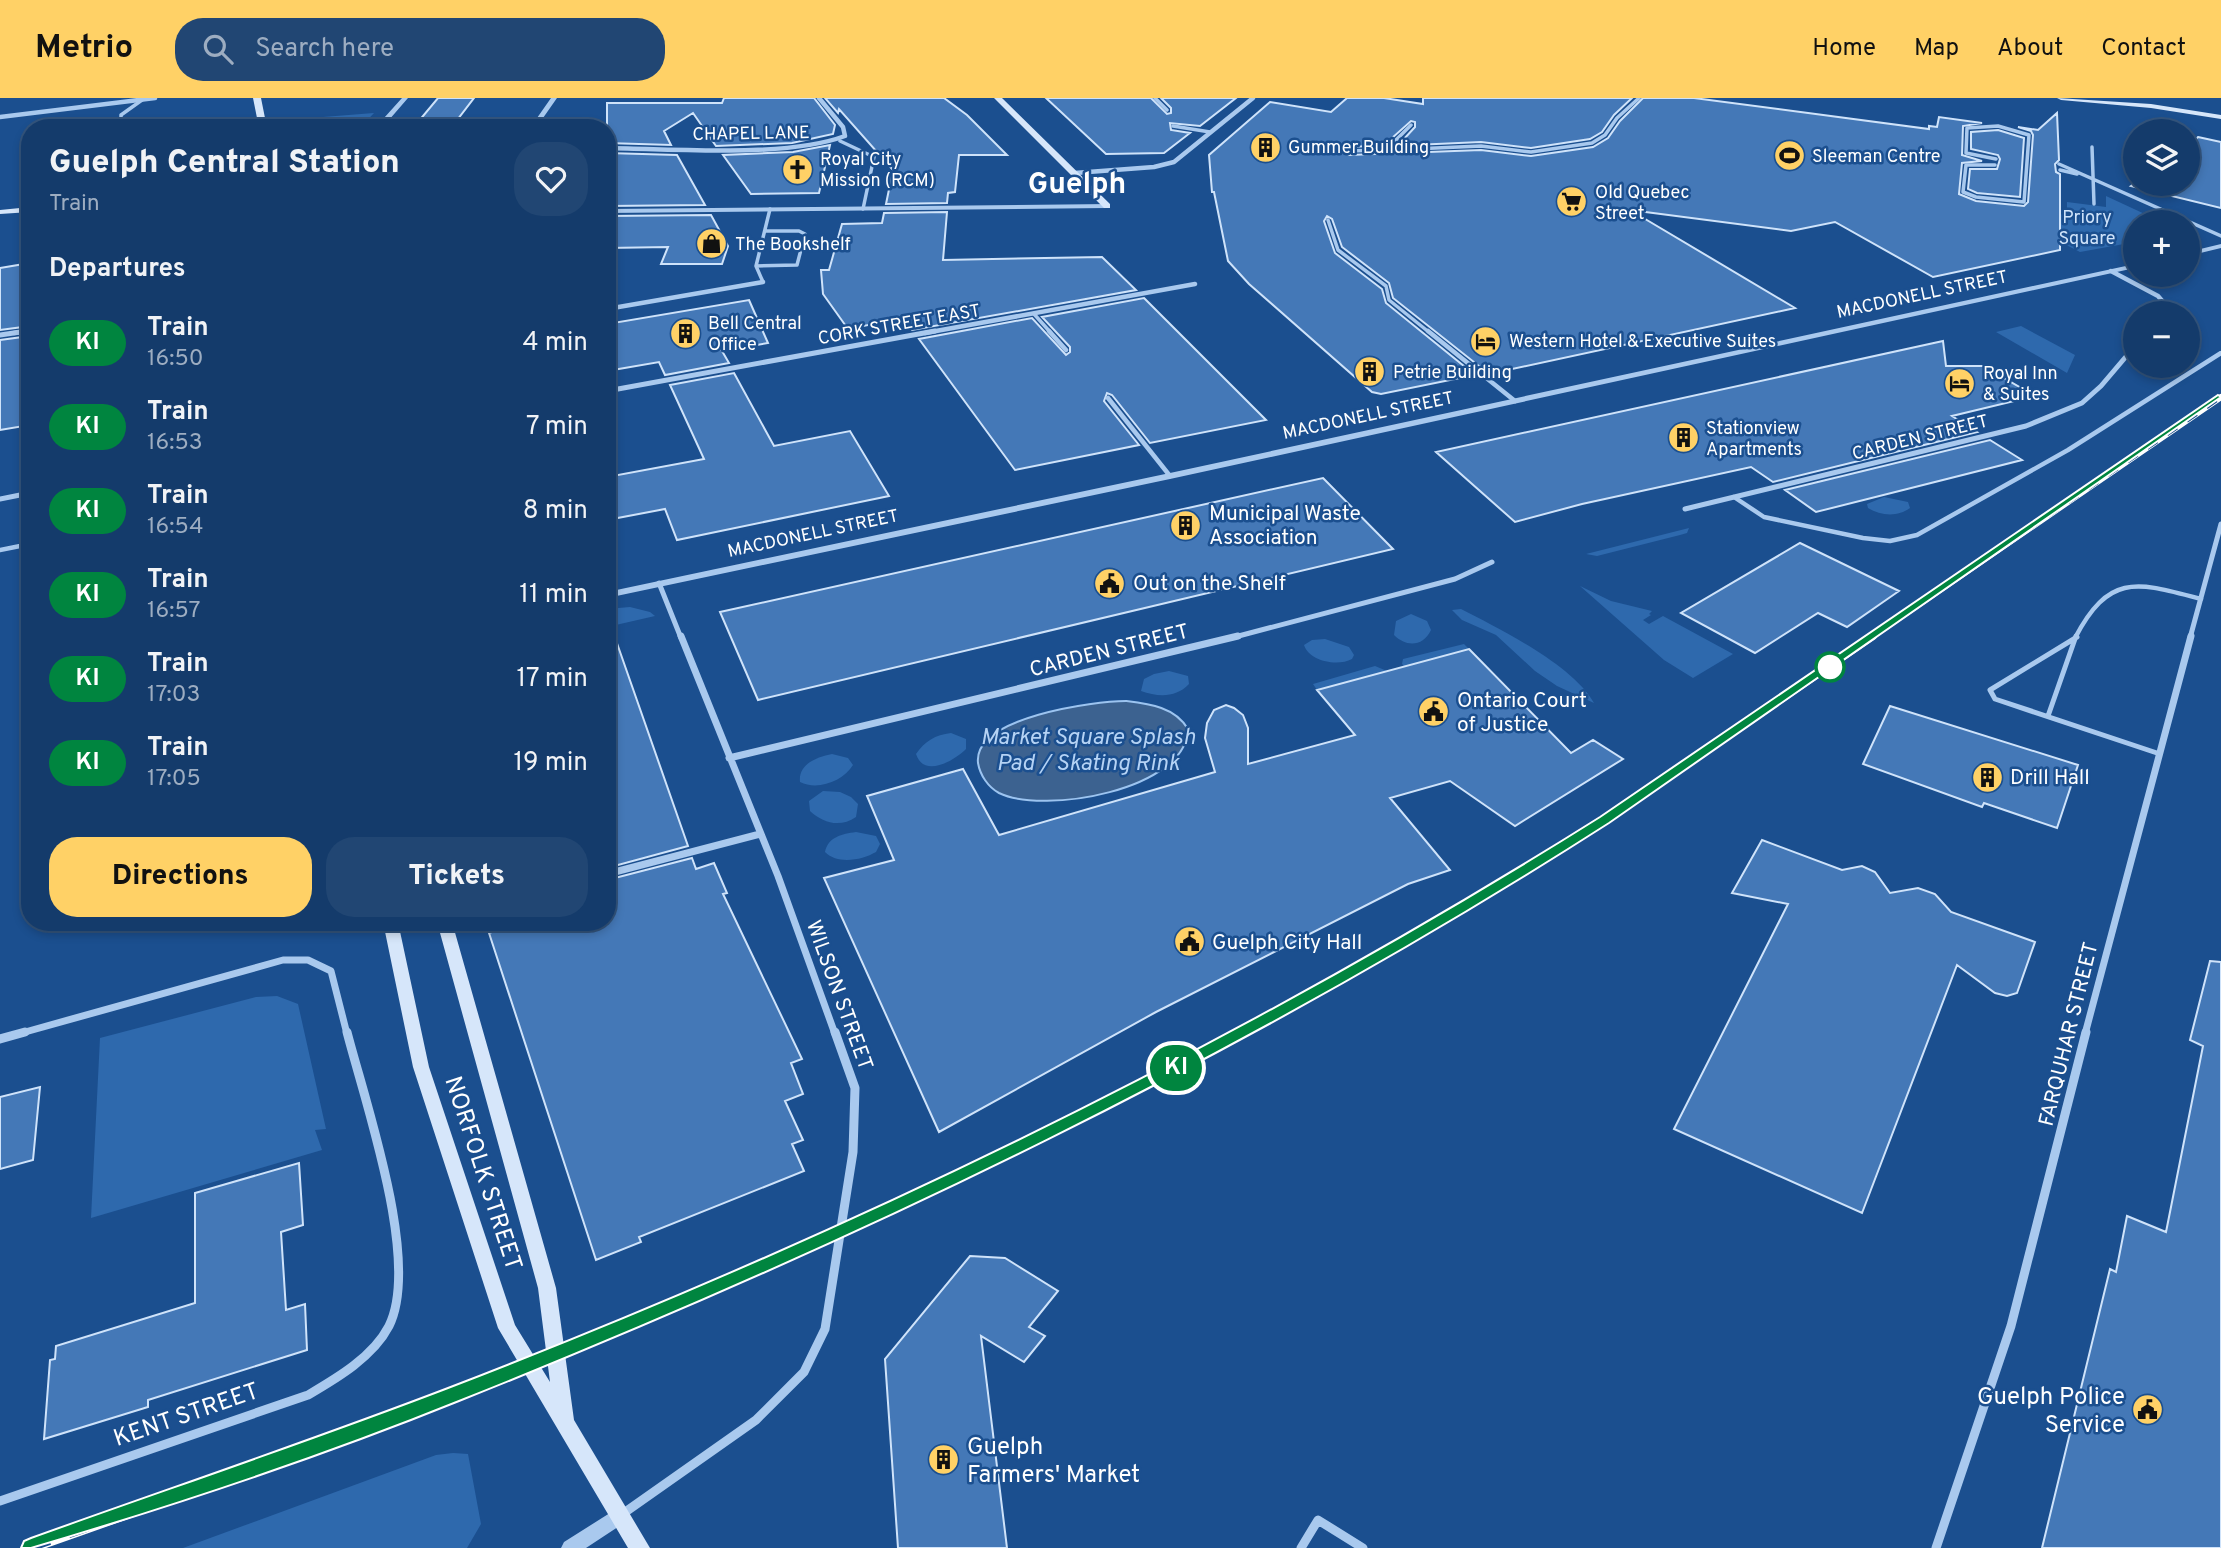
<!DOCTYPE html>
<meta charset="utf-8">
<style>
:root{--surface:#143b6b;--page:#214673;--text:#f1f3f6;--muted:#9dadc1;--line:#33557e;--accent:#ffd166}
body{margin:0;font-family:Overpass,sans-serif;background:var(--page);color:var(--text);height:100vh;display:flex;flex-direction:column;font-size:26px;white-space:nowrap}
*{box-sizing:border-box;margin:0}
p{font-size:23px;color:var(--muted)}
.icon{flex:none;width:38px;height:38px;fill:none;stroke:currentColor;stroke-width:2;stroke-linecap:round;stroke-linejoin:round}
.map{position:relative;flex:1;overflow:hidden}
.details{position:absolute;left:21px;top:21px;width:595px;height:812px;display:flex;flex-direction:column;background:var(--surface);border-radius:28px;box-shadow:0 4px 10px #0003,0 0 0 2px var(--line)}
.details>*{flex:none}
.badge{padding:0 14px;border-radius:23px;font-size:24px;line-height:46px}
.tools{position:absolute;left:2123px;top:21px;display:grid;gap:14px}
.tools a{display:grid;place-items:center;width:77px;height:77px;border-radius:50%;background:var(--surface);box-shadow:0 4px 10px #0003,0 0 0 2px var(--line);font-size:35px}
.map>.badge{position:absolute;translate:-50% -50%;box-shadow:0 0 0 4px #fff}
h2{padding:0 28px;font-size:26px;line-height:63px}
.round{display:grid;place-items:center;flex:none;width:74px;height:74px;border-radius:28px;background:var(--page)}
.head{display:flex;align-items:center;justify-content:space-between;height:119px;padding:0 28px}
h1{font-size:33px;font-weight:800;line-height:52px}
.primary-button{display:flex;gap:14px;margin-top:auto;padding:14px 28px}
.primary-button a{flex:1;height:80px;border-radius:28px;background:var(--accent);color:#111;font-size:28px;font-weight:800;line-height:80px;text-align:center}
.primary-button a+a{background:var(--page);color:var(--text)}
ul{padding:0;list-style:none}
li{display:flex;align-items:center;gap:21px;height:84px;padding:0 28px}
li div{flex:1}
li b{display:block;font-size:26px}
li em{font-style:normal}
li .badge{min-width:77px;font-weight:700;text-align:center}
header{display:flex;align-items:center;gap:42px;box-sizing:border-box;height:98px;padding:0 35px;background:var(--accent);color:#111}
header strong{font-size:33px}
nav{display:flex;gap:38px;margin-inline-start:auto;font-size:24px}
.search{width:490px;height:63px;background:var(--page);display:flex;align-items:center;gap:18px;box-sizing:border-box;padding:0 24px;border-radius:28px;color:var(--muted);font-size:26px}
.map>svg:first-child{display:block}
.green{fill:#2e69ad}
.water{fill:#3c6290;stroke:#9cc4f0;stroke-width:2}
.building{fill:#4478b7;stroke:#cfe3fa;stroke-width:2}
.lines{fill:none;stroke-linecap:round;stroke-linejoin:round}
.service-far2{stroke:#a9c9ee;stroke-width:3.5}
.service-far1{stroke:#a9c9ee;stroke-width:4.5}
.service{stroke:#a9c9ee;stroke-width:5}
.minor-far3{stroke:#a9c9ee;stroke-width:4.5}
.minor-far2{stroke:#a9c9ee;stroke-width:5}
.minor-far1{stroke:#a9c9ee;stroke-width:7}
.minor{stroke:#a9c9ee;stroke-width:9}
.tertiary{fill:#a9c9ee;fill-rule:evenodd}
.secondary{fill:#d6e6fa;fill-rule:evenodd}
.rail-far2-casing{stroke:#fff;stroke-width:6}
.rail-far1-casing{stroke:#fff;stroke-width:8}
.rail-casing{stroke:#fff;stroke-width:10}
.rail-far2{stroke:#1b4f8f;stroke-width:4.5;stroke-dasharray:12;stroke-linecap:butt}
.rail-far1{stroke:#1b4f8f;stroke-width:5;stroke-dasharray:16;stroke-linecap:butt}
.rail{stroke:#1b4f8f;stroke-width:7;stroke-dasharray:20;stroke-linecap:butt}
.line{fill:#00853f;stroke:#fff;stroke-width:2}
.stop-dot{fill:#fff;stroke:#00853f;stroke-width:3.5}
.labels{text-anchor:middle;stroke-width:5;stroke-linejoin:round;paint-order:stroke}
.far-street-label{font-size:18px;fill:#fff;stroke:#1b4f8f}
.far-poi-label{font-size:18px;fill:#fff;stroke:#1b4f8f;text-anchor:start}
.far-park-label{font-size:18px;fill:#cfe3fa;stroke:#1b4f8f}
.poi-label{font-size:21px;fill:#fff;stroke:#1b4f8f;text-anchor:start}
.street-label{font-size:21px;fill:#fff;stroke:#1b4f8f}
.water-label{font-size:23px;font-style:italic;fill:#b5d3f5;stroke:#1b4f8f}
.near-street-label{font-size:24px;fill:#fff;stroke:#1b4f8f}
.near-poi-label{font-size:24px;fill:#fff;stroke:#1b4f8f;text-anchor:end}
.far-town-label{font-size:30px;font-weight:bold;fill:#fff;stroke:#1b4f8f}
</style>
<header>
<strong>Metrio</strong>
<div class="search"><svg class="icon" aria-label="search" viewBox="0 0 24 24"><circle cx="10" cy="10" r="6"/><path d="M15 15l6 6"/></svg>Search here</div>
<nav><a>Home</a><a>Map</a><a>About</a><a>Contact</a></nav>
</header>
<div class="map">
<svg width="2221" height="1450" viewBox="0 0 2221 1450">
<rect width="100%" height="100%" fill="#1b4f8f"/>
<path class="green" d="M374,15l-14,15h-48l-2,-10z
M2106,98l56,26h-27v20l-55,10 -94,-48 81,11v-13l39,5z
M2021,228l54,29 -8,18 -71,-41z
M1884,399l24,5 2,6c-12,9 -29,8 -42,0l-1,-4z
M1689,430l-2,5 -7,2 -83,21 -11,-2z
M1580,488l31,15 41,10 -3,3 2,1 -8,5 6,4 14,-8 70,38 -40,24 -29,-18z
M630,509l20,5 5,4 -48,11v-18z
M1461,511c39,20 112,56 133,94l-37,-17 -22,-15 -39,-36 -34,-15 -10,-10z
M1411,516l16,7 4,9c-8,17 -25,17 -37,5l2,-14z
M1325,541l24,8 5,8 -2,4c-15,8 -43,2 -48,-14l8,-5z
M1464,546l5,5 -64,18 -3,-3 1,-5z
M1375,568l12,5 -70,19 -4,-6z
M1169,573l19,5 1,8c-13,14 -31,13 -48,7l3,-12 10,-5z
M951,635l15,6v10c-11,11 -42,30 -50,5 9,-13 19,-19 35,-21z
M832,656l16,4 5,7c-10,16 -35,26 -53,17 -2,-18 17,-25 32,-28z
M823,693l17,1 11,5 7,7 -2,13c-16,11 -33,6 -46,-6l-1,-10z
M856,734l20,4 4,8 -4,8c-14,8 -38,13 -51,0 3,-15 17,-18 31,-20z
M277,898l21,8 28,125 -11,1 7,20 -231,68 9,-180 156,-41z
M453,1355l15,1 13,70 -14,24h-284l253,-93z"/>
<path class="water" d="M1126,603c24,3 49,6 62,28 -1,61 -145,86 -189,64 -11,-6 -19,-18 -21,-30 -5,-46 117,-62 148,-62z"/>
<path class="building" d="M438,0h36l-23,30h-38z
M724,0h90l21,27 -2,9 -41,9 -76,3 -23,-33 -29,18 7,14 -64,-2v-40h115z
M825,0h119l23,17 40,40h-48l-4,37 -7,1 -1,10 -61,1 7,-34 -54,-61 -1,4z
M1046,0h105l16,16 4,-1v-5l-10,-10h75l-36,28 -30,-3 1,7 19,3 -26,20 -58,1z
M1347,0h37l39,6v-6h209l-18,17 -12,17 -12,7 -59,9 -50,-6 -67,3 -11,-5 12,-13v-5l-4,-1 -19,17 2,7 -46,2 -3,5 4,3 132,-5 50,6 62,-9 15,-9 12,-17 23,-23h51l235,31v-3l8,1 2,-10 43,6 -19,3 -1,29 20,6 -20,2 -3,31 17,7 48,5 4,-4 5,-67 -2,-4 -13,-4 20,3 19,-17 2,47 -4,4 1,8 4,2v76l-127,27 -98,-55 -44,9 -161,-21 165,98 -306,66 -96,-76 -4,-15 -47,-36 -10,-28 -5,-3 -3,5 11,32 47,36 4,14 89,72 -94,19 -9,-2 -123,-108 -21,-23 -14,-69h-2l-3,-37 61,-53 61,10z
M1998,32l26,8 -4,59 -43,-4 -9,-4 2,-20h27l3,-10 -2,-4 -27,-6v-17z
M2198,39l23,5v66l-90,-22 4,-3 53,1v-44l5,2z
M830,47l-11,48 -68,1 -28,-39 70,-3z
M607,55l70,2 28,50 -98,1z
M947,114l-4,48 159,-3 34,33 -224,40 -8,-12 -56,11 -25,-35 -2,-24h8l13,-46 40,-1 2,-10z
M711,117l17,31 -6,18h-61l7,-17 -61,1v-32z
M30,165v63l-30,4v-62z
M1144,200l122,122 -116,23 -38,-48 -5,-2 -3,8 35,44 -124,25 -96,-131 113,-21 34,37 4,-3v-5l-28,-30z
M749,202l19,43 -46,8 7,12 -64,12 -6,-13 -52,9v-47z
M30,238v89l-30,5v-90z
M1943,243l3,25h37l52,30 -83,20 25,16 -204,50 -22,-15 -169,37 -67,18 -79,-70z
M734,275l40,73 76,-15 39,65 -212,44 -12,-31 -58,11v-43l97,-18 -34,-74z
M1990,342l32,20 -206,52 -31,-22z
M1323,380l70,71 -635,151 -38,-88z
M1800,445l99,48 -52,36 -29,-14 -63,40 -74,-40z
M612,531l76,217 -81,22v-238z
M1469,551l102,104 22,-13 30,19 -108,67 -65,-45 -60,17 60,72 -42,14 -252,128 -217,120 -115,-254 70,-18 -27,-64 96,-27 36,66 216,-63 -10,-34 2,-15 7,-13 12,-5 8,3 9,7 5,13v36l107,-29 -38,-45z
M1890,608l188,59 -21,63 -73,-25 -2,4 -119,-43z
M1762,742l80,30 20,-4 13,6 15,21 28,-5 17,6 16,18 84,30 -18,51 -10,3 -12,-3 -38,-28 -95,248 -188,-84 114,-225 -56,-11z
M692,760l4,11 18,-6 13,30 -4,1 79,165 -11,4 12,31 -18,7 18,39 -11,4 12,27 -165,66 2,5 -45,18 -107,-327 32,-11h86v-42z
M2210,863l11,1v586h-179l68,-279 6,3 11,-56 39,16 37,-186 -13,-6z
M40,989l-7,73 -33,9v-72z
M299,1065l4,62 -22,7 5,78 19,-6 2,46 -159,50v7l-104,32 6,-79 5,-1 1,-13 139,-43v-110z
M970,1158l35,2 53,33 -29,36 16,9 -21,26 -43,-26 26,212h-109l-13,-189z"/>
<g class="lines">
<path class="service-far2" d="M1155,0l12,12
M1411,27l-16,16 18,8 68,-3 50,6 61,-9 13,-8 12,-17 22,-20
M1173,28l37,6
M121,30v-13l21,-15
M234,30l28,-4
M840,43l34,16 -11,52
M2092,49l2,57
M1349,53l61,-2
M2059,66l162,72
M1995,67h-29l-3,27 13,5 48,5 5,-67 -31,-9 -31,2 -1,25 30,6
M2060,72l17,4
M1328,122l10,30 48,36 3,14 41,33
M756,168l41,-1 8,-31 -6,-3h-34
M763,184l-7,-16 14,-57
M1034,216l17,19"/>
<path class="service-far1" d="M1049,233l17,19
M1428,233l87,70
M1108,300l62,78
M1734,399l30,20 99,21 27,3 27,-6 151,-85 153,-97
M0,452l30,-6
M2075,540c35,-67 64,-55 126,-39"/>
<path class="service" d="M2077,539l-87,53 5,9 165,55
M2048,618l28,-80"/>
<path class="minor-far3" d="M0,19l155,-19
M607,50c65,1 179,10 238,-12l-2,-9 -24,-29
M1075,75l79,-6 20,-5 79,-64
M2111,173l47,25 6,7 -3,10
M607,211l156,-27
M14,235l16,-2
M925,235l270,-49"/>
<path class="minor-far2" d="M0,237l27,-4
M607,293l328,-60
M0,401l30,-6
M1685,411l341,-83 56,-23 19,-17 34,-40
M659,485l22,55
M1231,540l224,-59 37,-17
M2190,540l31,-114"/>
<path class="minor-far1" d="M681,538l97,240 57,158
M729,660l509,-122
M607,776l153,-40
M18,936l265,-74h25l23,11 16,63
M2085,936l106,-398"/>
<path class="minor" d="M0,941l25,-7
M0,1403l308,-106c29,-17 65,-38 81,-69 32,-64 -24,-224 -42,-294
M621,1417l135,-95 48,-48 21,-43 28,-177 2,-64 -20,-56
M1301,1450l17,-28 45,28
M1936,1450l75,-222 75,-294"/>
<path class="tertiary" d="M402,0h6l-26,30h-7z
M551,0h6l-21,30h-6z
M1110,106v4h-3l-500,5v-4z
M2221,146v4l-33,8v-4z
M2135,166v4l-965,211 -563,119v-6l563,-119z
M621,1408l6,3 3,6 -3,6 -41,27h-25l3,-6z"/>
<path class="secondary" d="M253,0h8l6,30h-8z
M994,0h8l108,106v4h-6z
M2057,0l94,6 70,11v4l-70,-11 -90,-8z
M30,109v5l-30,2v-4z
M383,824h15l31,145 86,258 35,57 -12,-94 -101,-366h15l104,366 18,132 76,128h-22l-130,-220 -85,-261z"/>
<defs>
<path id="rail-far2" d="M1870,540l351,-241"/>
<path id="rail-far1" d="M1239,936l228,-129 138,-85 268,-184"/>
<path id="rail" d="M31,1450c415,-145 824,-305 1211,-516"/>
</defs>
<use href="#rail-far2" class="rail-far2-casing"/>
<use href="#rail-far1" class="rail-far1-casing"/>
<use href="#rail" class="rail-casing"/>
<use href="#rail-far2" class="rail-far2"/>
<use href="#rail-far1" class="rail-far1"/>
<use href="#rail" class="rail"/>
</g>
<path class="line" d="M2218,297l3,2 -612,426c-362,232 -751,419 -1150,578 -141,57 -286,105 -428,147h-10l3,-7 7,-3c139,-50 279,-97 417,-150 400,-154 789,-343 1152,-571z"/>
<defs>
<symbol id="building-disc" viewBox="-11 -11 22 22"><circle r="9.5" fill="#ffd166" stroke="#1b4f8f"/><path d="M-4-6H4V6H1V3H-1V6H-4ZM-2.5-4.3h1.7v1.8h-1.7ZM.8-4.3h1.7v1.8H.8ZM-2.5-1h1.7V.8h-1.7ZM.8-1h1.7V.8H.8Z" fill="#111"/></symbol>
<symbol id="stadium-disc" viewBox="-11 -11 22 22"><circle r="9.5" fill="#ffd166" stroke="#1b4f8f"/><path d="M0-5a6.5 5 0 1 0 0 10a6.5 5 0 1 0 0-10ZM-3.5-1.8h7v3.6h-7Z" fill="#111"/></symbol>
<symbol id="church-disc" viewBox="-11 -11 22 22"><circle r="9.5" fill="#ffd166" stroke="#1b4f8f"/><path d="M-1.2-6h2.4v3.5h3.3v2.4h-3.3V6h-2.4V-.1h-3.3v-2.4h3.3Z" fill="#111"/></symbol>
<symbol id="supermarket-disc" viewBox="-11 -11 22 22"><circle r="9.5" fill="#ffd166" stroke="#1b4f8f"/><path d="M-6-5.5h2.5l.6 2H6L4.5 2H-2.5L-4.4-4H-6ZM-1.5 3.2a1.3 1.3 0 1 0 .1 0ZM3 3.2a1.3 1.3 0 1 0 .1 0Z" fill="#111"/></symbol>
<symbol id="shop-disc" viewBox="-11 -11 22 22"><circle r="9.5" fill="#ffd166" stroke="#1b4f8f"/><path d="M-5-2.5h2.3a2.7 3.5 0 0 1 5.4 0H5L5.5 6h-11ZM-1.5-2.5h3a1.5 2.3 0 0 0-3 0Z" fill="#111"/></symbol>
<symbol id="hotel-disc" viewBox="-11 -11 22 22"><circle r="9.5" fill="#ffd166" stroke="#1b4f8f"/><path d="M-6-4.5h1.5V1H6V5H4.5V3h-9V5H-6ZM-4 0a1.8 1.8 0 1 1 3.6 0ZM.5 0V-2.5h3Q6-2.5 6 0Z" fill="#111"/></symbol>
<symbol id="civic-disc" viewBox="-11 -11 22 22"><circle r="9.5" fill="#ffd166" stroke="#1b4f8f"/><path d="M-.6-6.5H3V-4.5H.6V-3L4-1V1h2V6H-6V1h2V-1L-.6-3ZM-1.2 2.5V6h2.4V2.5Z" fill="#111"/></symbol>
</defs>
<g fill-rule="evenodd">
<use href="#building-disc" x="1248" y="32" width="35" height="35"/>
<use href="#stadium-disc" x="1772" y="40" width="35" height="35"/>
<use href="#church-disc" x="780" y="54" width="35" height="35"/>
<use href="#supermarket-disc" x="1554" y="86" width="35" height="35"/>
<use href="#shop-disc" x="694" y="128" width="35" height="35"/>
<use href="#building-disc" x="668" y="218" width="35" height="35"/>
<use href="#hotel-disc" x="1468" y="226" width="35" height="35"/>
<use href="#building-disc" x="1352" y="256" width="35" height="35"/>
<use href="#hotel-disc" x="1942" y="268" width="35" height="35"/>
<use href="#building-disc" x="1666" y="322" width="35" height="35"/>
<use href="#building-disc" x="1168" y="410" width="35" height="35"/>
<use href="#civic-disc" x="1092" y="468" width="35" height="35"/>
<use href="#civic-disc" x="1416" y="596" width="35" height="35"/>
<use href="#building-disc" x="1970" y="662" width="35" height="35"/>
<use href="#civic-disc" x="1172" y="826" width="35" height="35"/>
<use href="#civic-disc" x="2130" y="1294" width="35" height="35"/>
<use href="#building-disc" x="926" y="1344" width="35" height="35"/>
</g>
<circle class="stop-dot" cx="1830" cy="569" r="14"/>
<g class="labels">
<g class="far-street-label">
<text transform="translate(751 35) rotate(-1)" y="6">CHAPEL LANE</text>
<text transform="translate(1922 196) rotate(-12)" y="6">MACDONELL STREET</text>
<text transform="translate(899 226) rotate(-10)" y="6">CORK STREET EAST</text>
<text transform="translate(1368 317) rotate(-12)" y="6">MACDONELL STREET</text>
<text transform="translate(1920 339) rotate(-14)" y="6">CARDEN STREET</text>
<text transform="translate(813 435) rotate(-12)" y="6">MACDONELL STREET</text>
</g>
<g class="far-poi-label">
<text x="1288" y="55">Gummer Building</text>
<text x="1812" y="64">Sleeman Centre</text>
<text x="820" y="67">Royal City<tspan x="820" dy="21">Mission (RCM)</tspan></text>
<text x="1595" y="100">Old Quebec<tspan x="1595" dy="21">Street</tspan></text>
<text x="735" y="152">The Bookshelf</text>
<text x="708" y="231">Bell Central<tspan x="708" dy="21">Office</tspan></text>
<text x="1509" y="249">Western Hotel &amp; Executive Suites</text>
<text x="1393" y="280">Petrie Building</text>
<text x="1983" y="281">Royal Inn<tspan x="1983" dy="21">&amp; Suites</tspan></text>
<text x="1706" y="336">Stationview<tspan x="1706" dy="21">Apartments</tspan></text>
</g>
<g class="far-park-label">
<text x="2087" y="125">Priory<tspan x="2087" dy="21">Square</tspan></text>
</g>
<g class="poi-label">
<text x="1209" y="422">Municipal Waste<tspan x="1209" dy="24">Association</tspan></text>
<text x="1133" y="492">Out on the Shelf</text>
<text x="1457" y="609">Ontario Court<tspan x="1457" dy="24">of Justice</tspan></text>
<text x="2010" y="686">Drill Hall</text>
<text x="1212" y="851">Guelph City Hall</text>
</g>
<g class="street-label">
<text transform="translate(1109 552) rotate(-14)" y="7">CARDEN STREET</text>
<text transform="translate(840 897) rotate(70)" y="7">WILSON STREET</text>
<text transform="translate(2068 936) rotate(-76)" y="7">FARQUHAR STREET</text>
</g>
<g class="water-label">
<text x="1088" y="646">Market Square Splash<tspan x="1088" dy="26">Pad / Skating Rink</tspan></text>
</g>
<g class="near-street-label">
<text transform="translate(484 1075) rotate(72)" y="8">NORFOLK STREET</text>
<text transform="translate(186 1316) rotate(-19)" y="8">KENT STREET</text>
</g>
<g class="near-poi-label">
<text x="2125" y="1306">Guelph Police<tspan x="2125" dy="28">Service</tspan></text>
<text x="967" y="1356" text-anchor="start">Guelph<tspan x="967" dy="28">Farmers' Market</tspan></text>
</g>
<g class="far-town-label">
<text x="1077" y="95">Guelph</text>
</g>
</g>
</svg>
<div class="tools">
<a><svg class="icon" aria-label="layers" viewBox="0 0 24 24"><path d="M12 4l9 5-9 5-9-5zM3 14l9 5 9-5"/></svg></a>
<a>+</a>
<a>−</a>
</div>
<b class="badge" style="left:1176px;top:970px;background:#00853f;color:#fff">KI</b>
<section class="details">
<div class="head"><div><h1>Guelph Central Station</h1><p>Train</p></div><a class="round"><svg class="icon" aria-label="heart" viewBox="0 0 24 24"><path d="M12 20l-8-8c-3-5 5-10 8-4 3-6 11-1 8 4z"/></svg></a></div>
<h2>Departures</h2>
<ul>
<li><span class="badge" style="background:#00853f;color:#fff">KI</span><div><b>Train</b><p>16:50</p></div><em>4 min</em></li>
<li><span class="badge" style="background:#00853f;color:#fff">KI</span><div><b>Train</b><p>16:53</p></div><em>7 min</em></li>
<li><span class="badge" style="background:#00853f;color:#fff">KI</span><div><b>Train</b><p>16:54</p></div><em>8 min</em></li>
<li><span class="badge" style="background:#00853f;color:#fff">KI</span><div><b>Train</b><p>16:57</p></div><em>11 min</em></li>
<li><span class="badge" style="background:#00853f;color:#fff">KI</span><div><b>Train</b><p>17:03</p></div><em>17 min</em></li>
<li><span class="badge" style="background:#00853f;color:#fff">KI</span><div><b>Train</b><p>17:05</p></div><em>19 min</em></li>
</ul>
<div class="primary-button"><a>Directions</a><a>Tickets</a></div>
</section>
</div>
